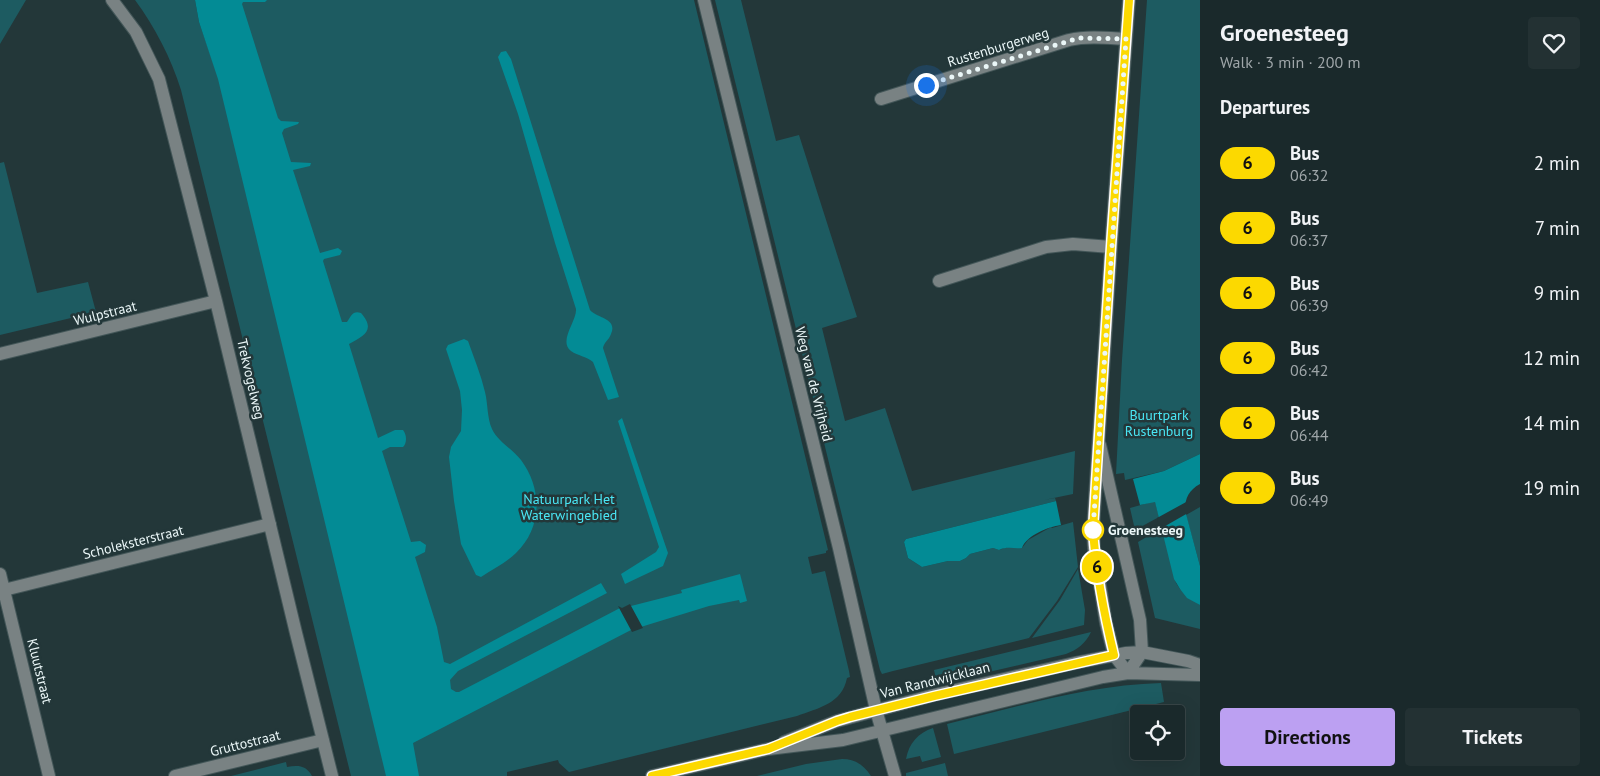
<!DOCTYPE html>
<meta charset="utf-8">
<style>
:root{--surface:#1a292b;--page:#233133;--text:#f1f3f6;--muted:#9fa6a9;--line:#384547;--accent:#bca0f2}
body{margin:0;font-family:"PT Sans",sans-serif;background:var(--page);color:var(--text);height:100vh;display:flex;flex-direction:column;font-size:19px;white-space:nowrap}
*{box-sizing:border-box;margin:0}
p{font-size:16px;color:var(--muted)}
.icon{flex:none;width:28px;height:28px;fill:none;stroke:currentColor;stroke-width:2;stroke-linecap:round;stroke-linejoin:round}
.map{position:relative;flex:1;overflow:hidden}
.details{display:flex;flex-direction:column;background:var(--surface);width:400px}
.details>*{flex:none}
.badge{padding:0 10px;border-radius:16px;font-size:18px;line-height:32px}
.controls{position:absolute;left:1130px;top:705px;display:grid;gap:10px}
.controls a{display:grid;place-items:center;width:55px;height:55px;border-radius:5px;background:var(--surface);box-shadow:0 5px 20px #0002,0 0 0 1px var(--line);font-size:25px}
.you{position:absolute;width:25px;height:25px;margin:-12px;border:4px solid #fff;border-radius:50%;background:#1a73e8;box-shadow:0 0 0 8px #1a73e833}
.map>.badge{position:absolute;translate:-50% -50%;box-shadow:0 0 0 2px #fff}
h2{padding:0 20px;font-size:19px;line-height:45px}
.round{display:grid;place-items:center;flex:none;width:52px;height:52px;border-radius:5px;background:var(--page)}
.head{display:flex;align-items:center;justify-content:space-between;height:85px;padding:0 20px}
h1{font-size:24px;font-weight:800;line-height:38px}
.button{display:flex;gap:10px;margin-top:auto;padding:10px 20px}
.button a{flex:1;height:58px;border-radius:5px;background:var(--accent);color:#111;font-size:20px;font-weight:800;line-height:58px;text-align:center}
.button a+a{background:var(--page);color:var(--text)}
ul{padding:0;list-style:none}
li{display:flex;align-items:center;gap:15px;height:65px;padding:0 20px}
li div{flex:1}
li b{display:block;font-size:19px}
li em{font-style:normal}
li .badge{min-width:55px;font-weight:700;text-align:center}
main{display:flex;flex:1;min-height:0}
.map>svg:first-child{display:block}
.green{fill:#1d5b61}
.water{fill:#038b95}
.pier{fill:#233739}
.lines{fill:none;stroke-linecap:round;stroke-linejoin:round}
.minor-casing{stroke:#435658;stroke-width:14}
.minor{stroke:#798283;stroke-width:12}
.line-casing{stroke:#fff;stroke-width:11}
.line{stroke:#fcd900;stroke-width:8}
.walk{stroke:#ebf7f8;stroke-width:5;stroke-dasharray:0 9}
.stop-dot{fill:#fff;stroke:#fcd900;stroke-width:2.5}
.labels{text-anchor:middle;stroke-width:5;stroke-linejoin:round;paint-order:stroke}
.street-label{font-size:14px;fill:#ebf7f8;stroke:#233739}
.park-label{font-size:14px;fill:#4ae7f5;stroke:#233739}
.stop-label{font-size:14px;font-weight:bold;fill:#ebf7f8;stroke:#233739;text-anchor:start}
</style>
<main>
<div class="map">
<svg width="1200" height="776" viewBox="0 0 1200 776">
<rect width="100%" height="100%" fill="#233739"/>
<path class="green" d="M0,0h26l-26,44z
M135,0h60l4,22 16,46 -16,-68h495l134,550 -2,1v2l-18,4 4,17 13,-3 24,100 1,6 -3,1c-5,26 -29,30 -50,38l-228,56 -10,-9 -1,-3 -51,12v4h-156l-170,-686c-10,-32 -26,-63 -46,-90z
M715,0h26l35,141 23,-6 58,182 -35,11 23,93 40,-13 27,83 163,-40 -2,43 -29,6 11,-2 1,3 -150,38 -2,3 4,16 14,9 26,-6h12l6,-3 4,-4 23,-6 6,2 8,-3 15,1 6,-8 23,-13 1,1 21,-6 5,45 -21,34 -28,37 -136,33 -11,3 -2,-4z
M1147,0h53v454l-36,17 -39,9 -1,-7 -8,1 6,-114z
M4,162l33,131 51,-11 8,30 -96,23v-172z
M1155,501l4,16 -24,13 -5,-22z
M1200,507v59l-14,-51z
M1162,528l14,55 4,6 20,16v24l-45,-11 -17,-76z
M1078,569l7,41 -1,15 -52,13 28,-38z
M1091,632c-5,11 -14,18 -25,22l-129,30 -3,-14z
M1161,683l3,19 -210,52 -7,-30c70,-17 141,-39 214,-41z
M933,728l8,29 -19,5 -2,-6 -14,3c3,-16 12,-26 27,-31z
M842,759c13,0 22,6 29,17h-114l49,-12z
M286,762l1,5c11,-2 19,-2 25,9h-81z
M945,763l3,13h-42v-3z"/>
<path class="water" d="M195,0h72l-2,2h-22l-1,2 36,114 3,3 18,1 -1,2 -14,5 -2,4 9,29 20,1 -1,3 -17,4 27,83 18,-5 4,3 -2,4 -16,4 -1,2 19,61h5c4,-6 6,-12 14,-9 15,17 3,23 -12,31l29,94 17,-8h8c4,5 4,13 0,17h-13l-8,4 29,91 9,-1 6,4 -1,7 -10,5 22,70 7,35 6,2 151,-81 6,10 -149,78 -8,9 1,9 5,3h3l161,-84 2,3 9,-5 51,-13 -1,-3 59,-16 7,27 -7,2 -1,-3 -30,6 -78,24 -218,113 6,33h-33l-168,-697 -19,-57z
M506,51l5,8 79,251c6,8 28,8 21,24 -2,6 -7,8 -8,14l16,49 -11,3 -15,-38c-7,-6 -15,-6 -22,-11 -13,-10 6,-30 5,-42l-21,-66 -37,-129 -20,-57 3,-5z
M464,339l4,2c6,17 13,34 17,51 3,12 2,26 7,37 6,13 21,20 29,31 21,28 22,67 -5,93 -10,10 -23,16 -35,24l-5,-2 -15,-31 -7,-43 -5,-44 2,-10 10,-16 1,-21 -2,-19 -14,-42 2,-4z
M622,418l46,135 -5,13 -38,18 -4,-10 35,-22 3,-5 -41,-126z
M1200,454v30c-11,6 -15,14 -15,26l15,56v39l-13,-7 -7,-9 -6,-10 -19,-77 -15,3 -7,-26 31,-8z
M1056,501l5,24c-13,2 -34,10 -39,23 -9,1 -14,-2 -23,2l-6,-2 -23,6 -4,4 -6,3h-12l-26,6 -14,-9 -4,-16 2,-3z"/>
<path class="pier" d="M1188,501v12l-28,16 -3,-11z
M630,604l13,24 -11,4 -14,-26 4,2z"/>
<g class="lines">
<defs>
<path id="minor" d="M112,0l24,32 23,47 57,222 80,332 36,143
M704,0l135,548 37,162 19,66
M881,99l188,-59c19,-4 38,-2 57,-1
M939,281l107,-34 27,-3 38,3
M0,354l216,-53
M1100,445l40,175 2,32 -14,21 -14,-18 -8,-32 -12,-75 -1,-19 18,-282 18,-247
M0,574l49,202
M4,590l266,-66
M784,742l53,-21 97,-26 141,-32 51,-10 16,-1 46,9 12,4
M175,776l148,-36
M652,776l116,-27 75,-9 260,-63 25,-4 72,2"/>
</defs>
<use href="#minor" class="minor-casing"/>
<use href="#minor" class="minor"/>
</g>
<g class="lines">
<defs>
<path id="line" d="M652,776l116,-27 69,-28 13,-4 84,-21 180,-41c-10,-41 -18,-83 -21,-125l18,-284 18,-246"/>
</defs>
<use href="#line" class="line-casing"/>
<use href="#line" class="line"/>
<path class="walk" d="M926,85l153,-47 47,1 -33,491"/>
</g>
<circle class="stop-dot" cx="1093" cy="530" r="10"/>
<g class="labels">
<g class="street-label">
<text transform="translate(998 47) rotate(-17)" y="5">Rustenburgerweg</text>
<text transform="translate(105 313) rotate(-14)" y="5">Wulpstraat</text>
<text transform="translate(251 379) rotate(77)" y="5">Trekvogelweg</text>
<text transform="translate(814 384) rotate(76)" y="5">Weg van de Vrijheid</text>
<text transform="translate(133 542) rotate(-14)" y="5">Scholeksterstraat</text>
<text transform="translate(40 671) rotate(76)" y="5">Kluutstraat</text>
<text transform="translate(935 680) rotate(-14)" y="5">Van Randwijcklaan</text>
<text transform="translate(245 743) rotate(-14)" y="5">Gruttostraat</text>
</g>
<g class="park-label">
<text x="1159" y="420">Buurtpark<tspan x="1159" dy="16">Rustenburg</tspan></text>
<text x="569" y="504">Natuurpark Het<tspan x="569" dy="16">Waterwingebied</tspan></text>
</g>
<g class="stop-label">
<text x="1108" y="535">Groenesteeg</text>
</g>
</g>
</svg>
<div class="controls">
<a><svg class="icon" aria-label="locate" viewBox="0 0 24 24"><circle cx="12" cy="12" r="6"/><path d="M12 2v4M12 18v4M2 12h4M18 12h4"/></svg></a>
</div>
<div class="you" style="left:926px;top:85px"></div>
<b class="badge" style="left:1097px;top:567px;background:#fcd900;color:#111">6</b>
</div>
<section class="details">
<div class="head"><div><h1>Groenesteeg</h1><p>Walk · 3 min · 200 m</p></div><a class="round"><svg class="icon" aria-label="heart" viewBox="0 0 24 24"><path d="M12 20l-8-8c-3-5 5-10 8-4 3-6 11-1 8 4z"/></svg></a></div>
<h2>Departures</h2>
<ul>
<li><span class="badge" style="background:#fcd900;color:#111">6</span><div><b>Bus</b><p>06:32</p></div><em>2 min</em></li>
<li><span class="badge" style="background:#fcd900;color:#111">6</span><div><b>Bus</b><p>06:37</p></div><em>7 min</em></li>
<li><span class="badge" style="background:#fcd900;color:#111">6</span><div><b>Bus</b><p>06:39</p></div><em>9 min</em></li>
<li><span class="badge" style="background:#fcd900;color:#111">6</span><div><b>Bus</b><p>06:42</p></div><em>12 min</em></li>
<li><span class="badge" style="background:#fcd900;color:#111">6</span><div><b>Bus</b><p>06:44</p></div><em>14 min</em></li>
<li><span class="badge" style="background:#fcd900;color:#111">6</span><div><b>Bus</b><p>06:49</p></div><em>19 min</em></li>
</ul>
<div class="button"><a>Directions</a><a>Tickets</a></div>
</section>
</main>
